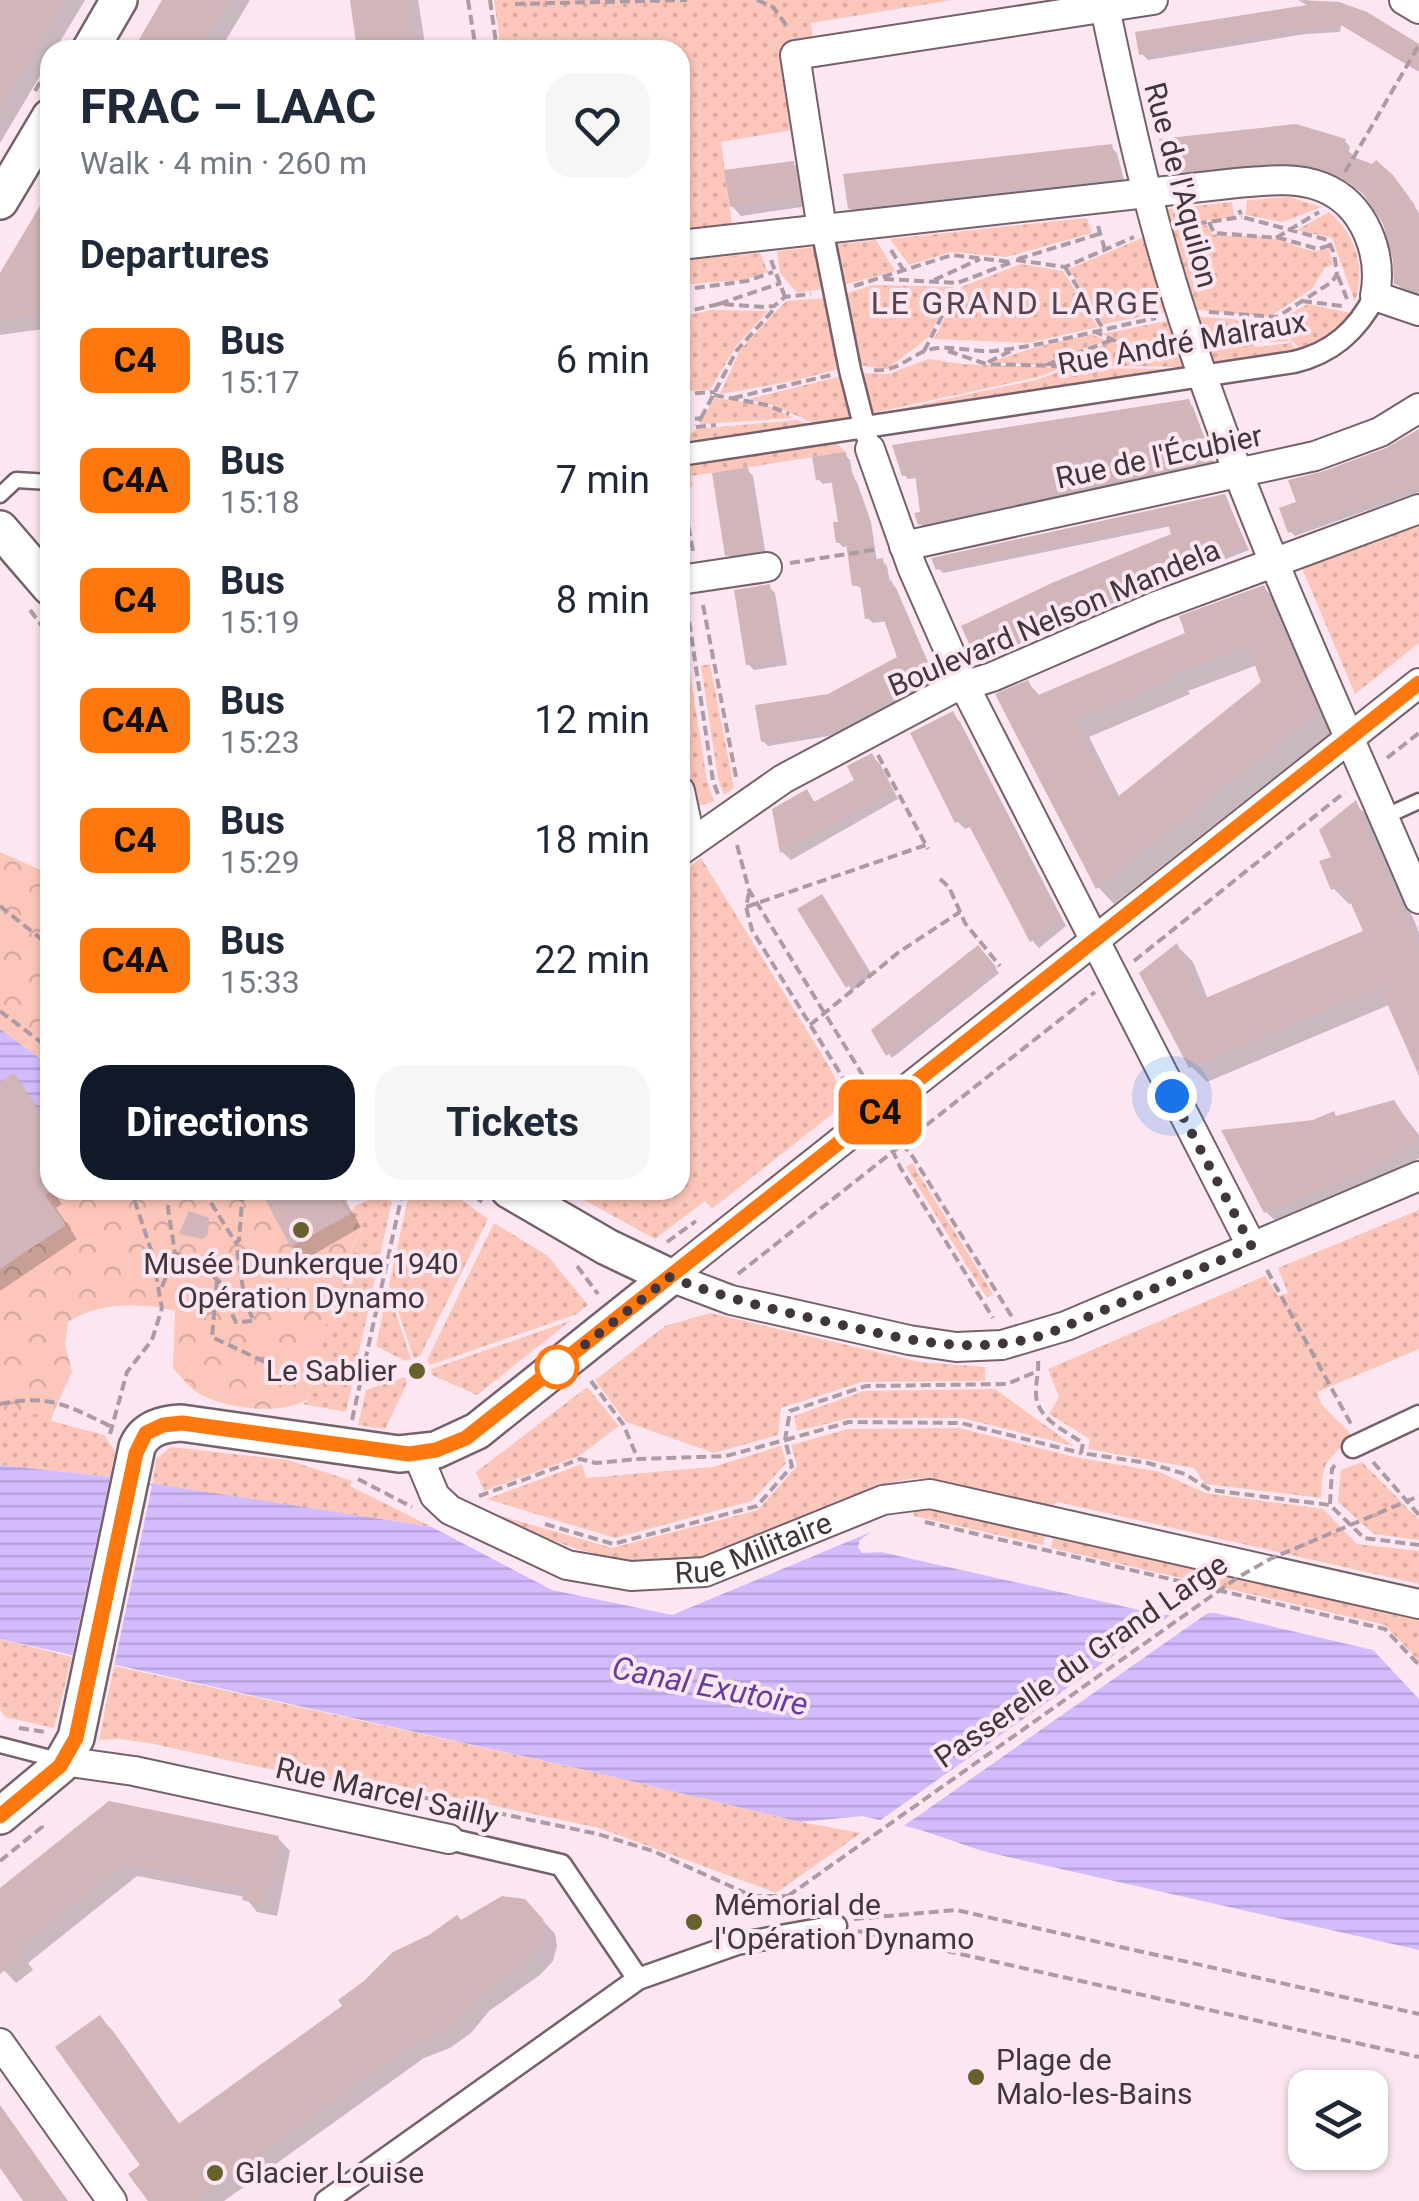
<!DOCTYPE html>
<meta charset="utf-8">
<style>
:root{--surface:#fff;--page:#f6f6f7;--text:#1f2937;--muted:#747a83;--accent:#111827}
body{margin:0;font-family:Roboto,sans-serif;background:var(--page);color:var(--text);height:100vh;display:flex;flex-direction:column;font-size:38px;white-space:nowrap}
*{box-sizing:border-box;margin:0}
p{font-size:32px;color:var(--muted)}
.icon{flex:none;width:55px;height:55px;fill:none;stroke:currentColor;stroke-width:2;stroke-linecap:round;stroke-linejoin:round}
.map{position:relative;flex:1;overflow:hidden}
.panel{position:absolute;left:40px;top:40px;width:650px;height:1160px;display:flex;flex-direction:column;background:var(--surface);border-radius:30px;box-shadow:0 2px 8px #0004}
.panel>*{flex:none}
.badge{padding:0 20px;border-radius:15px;font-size:35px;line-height:65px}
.fabs{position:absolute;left:1288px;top:2070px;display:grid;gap:20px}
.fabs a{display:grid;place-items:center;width:100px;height:100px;border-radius:20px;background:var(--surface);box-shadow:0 2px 8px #0004;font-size:50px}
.you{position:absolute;width:50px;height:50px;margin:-25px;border:8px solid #fff;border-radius:50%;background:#1a73e8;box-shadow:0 0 0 15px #1a73e833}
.map>.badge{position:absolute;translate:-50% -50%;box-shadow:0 0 0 5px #fff}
h2{padding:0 40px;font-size:38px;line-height:90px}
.round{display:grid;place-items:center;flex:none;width:105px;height:105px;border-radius:30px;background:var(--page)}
.overview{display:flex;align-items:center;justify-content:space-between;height:170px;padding:0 40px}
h1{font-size:48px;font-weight:700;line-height:75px}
.button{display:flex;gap:20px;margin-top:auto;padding:20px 40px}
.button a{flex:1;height:115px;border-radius:30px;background:var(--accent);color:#fff;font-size:40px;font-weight:700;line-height:115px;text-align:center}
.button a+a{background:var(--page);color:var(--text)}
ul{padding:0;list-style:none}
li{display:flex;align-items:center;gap:30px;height:120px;padding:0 40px}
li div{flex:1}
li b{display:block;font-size:38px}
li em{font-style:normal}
li .badge{min-width:110px;font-weight:700;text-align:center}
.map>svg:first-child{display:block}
.grass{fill:url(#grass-dots)}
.park{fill:url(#park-crowns)}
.water{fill:url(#water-rules)}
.pier{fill:#fce6f1}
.shadow{fill:#0003;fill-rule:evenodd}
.building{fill:#d1b5b8;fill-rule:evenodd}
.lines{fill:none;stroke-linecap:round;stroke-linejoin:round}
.service-casing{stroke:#76606b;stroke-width:19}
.pedestrian-casing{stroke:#76606b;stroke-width:25}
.minor-casing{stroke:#76606b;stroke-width:32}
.tertiary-casing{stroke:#76606b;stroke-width:40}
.path{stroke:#ac9ba4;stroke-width:4;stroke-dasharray:10 5;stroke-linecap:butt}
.service{stroke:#fff;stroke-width:14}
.pedestrian{stroke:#fff;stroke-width:20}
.minor{stroke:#fff;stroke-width:28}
.tertiary{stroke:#fff;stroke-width:35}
.path-bridge{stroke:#ac9ba4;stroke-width:4;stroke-dasharray:10 5;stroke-linecap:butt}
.line-casing{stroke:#fff;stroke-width:22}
.line{stroke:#ff780e;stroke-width:15}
.walk{stroke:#40363b;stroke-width:10;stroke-dasharray:0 18}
.poi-dot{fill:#67612e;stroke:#fce6f1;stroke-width:4}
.stop-dot{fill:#fff;stroke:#ff780e;stroke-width:5}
.labels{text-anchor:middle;stroke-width:8;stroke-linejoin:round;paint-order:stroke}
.street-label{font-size:30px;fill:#40363b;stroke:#fce6f1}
.poi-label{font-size:30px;fill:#40363b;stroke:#fce6f1;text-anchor:start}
.neighbourhood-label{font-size:32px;letter-spacing:2.5px;fill:#57424c;stroke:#fce6f1}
.water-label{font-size:32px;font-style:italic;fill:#663e9c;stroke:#fce6f1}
</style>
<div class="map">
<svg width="1419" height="2201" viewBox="0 0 1419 2201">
<defs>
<pattern id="grass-dots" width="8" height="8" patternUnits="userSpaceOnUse" patternTransform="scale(2.5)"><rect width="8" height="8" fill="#fcc6ba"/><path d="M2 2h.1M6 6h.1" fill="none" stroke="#d9aba1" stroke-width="1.8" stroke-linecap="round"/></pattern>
<pattern id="park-crowns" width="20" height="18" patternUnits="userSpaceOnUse" patternTransform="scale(2.5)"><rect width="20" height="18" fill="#fcc6ba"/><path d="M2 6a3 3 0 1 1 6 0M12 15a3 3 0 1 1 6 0" fill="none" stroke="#d9aba1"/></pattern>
<pattern id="water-rules" width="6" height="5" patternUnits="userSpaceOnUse" patternTransform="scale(2.5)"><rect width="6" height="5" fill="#d3bcfe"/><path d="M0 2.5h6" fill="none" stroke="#b6a2db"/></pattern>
</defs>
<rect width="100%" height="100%" fill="#fce6f1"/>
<path class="grass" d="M494,0h458l-141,23 2,16 -22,36 -8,3 9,52 -71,12 11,84 -52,5v-181h-179z
M1289,197l33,10 -40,15 -36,-7 1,-15z
M1232,202l2,15 -71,9 -5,-16z
M1329,212c28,25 36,54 26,90l-23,-64 -35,-8z
M1087,218l5,15 -86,24 -55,-5 -42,13 -19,-26z
M1207,225l5,9c21,4 42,0 64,5 19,4 32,17 53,9l4,17 -8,2 -13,22 -43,28 -81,-8 -24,-77z
M1151,234l23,77 -71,13 -34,-55z
M876,240l19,31 -55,15 -7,-41z
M819,247l7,41 -29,5 -17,-20 -3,-22z
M760,253l8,19 -25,8 -63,5v-24z
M1021,264l42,7 35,56 -70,16 -94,-4 27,-52z
M872,285l81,2 -24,50 -42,32 -30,-4 -15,-70z
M828,298l15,70 -50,13 -73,13 20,-44 46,-49z
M1308,304l42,9 -19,21 -31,15 -25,-27z
M711,310l57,1 -32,35 -26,44 -30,1v-74z
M1190,316l83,6 16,19c-30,3 -60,0 -90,1z
M1177,319l8,25 -48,5 -35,-15z
M1091,334l16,7 -68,24 -48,-3 45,-15z
M1111,342l26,9 48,-4 2,20 -139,-2z
M1239,342l19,5 33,-4 5,7 -90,14 -7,-20z
M928,359l35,5 100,4 -29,10 -166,36 -10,-41 30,1z
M1070,368l102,1 -281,42 145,-31z
M845,375l9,42 -38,7 -49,-21 -22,-3z
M714,398l52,7 28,13 -94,6z
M797,420l12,5 -129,21v-5l17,-12z
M831,438l15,14 -155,24 2,11 -8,1 -5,-27z
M1419,525v118l-64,51 -53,-126z
M680,609l27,172 7,20 -19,6 -15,-98z
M710,664l24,124 -10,7 -6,-17 -17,-112z
M701,858l129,210 16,35 -134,106 -7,-8 -50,38 -89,-49h114v-316z
M912,1163l81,131 -6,4 -81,-131z
M410,1190h38l40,29 -68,137 -6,2 -25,-73z
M375,1197l17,4 -46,211 -43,-8 5,-4v-11l3,-1 26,-111 24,-46 -11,-17 5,-8z
M1419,1210v139l-102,43 5,13 30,30c-25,29 -29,21 -31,63l-116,-14 -11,-16 -106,-19 2,-10 -41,-25 10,-17 -11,-28 217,-93 13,20 10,-3 -10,-25z
M494,1223l54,33 40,49 -11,9 -147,51 -3,-5z
M388,1290l23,69 -6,2 -29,-15z
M710,1313l210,49 65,5v14l-123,1 -81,26 -3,27 -64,18 -88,-31 -31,-42 70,-54z
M570,1321l-93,74 -45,-20 -1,-6z
M405,1377l2,6 -22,46 -27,-4 8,-35z
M587,1387l32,39 -40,30 -95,35 -8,-19z
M995,1389l79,57 -113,-28h-111l-53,13 -3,-15 70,-25z
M55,1407l-4,14 53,14 11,16 -5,26 -110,-12v-55z
M959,1428l116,29 85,15 45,21 118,16 34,35 62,7v33l-361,-82 -7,5 -121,-29c-42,-1 -79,19 -117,35 -38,15 -75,34 -115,44 -71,19 -151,-17 -214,-46l128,37 146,-38 39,-44 -6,-21 57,-16z
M781,1446l5,17 -34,38 -137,37 -128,-39 95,-35 4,14 127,-11z
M171,1447l117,13 64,21 -2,5 82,41 -280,-41 4,-27z
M1362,1462l57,58v20l-45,-6 -36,-32 3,-32z
M913,1508h21l112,24 -3,13 -129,-29z
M1054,1534l365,83v44l-34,-36 -334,-77z
M0,1639l72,18 -18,71 -49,-11 -5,-8z
M114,1666l471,104 215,52 61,11 -85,60 -177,-65 -222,-47 -58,-1 -170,-37 -30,-4 -20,1z"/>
<path class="park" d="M0,852l50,22v316h286l25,40 -24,47 -26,112 -4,5 4,2c-22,21 -84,13 -109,-1 -12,-6 -20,-17 -29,-27l2,-57c-36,-9 -76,-9 -107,11l-3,22 7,28 -20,43 -52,-3z"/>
<path class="water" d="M0,1029l50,37v66l-50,-50z
M0,1465l110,12 322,50 120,63 120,25 199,-83 -11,8 -2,7 4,6 19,-1 281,63 53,-2 158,37 46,49v251l-437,-99 -61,-21 -58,-14 -63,6 -215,-52 -585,-131z"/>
<path class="pier" d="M110,1477l42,9 -38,180 -42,-9z
M1215,1608l-317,222 -23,-6 304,-215z"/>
<path class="shadow" d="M0,0h85l-30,50h-5v9l-50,84z
M165,0h85l-30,50h-85z
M352,0h66l8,50h-66z
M1303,0l35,4 81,43v25l-78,-47 -1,7 -35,2 -157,26 -6,-6 169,-47z
M1345,141l5,6 -2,7 51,30 20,29v82l-16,-6 -7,-6v-23l-11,-37 -18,-28 -13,-10 -29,-13 -27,-4 -122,10 -7,-6z
M1111,147l6,6 8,31 -269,30 -6,-6z
M793,163l9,10 6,33 -67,10 -9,-10z
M50,194v134l-50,7v-57z
M1188,402l5,5 22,58 -290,63 -4,-4 2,-11 -5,-35 -10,1 -4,-5z
M1419,431v61l-124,44 -5,-5 9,-28z
M845,455l5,5 3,17 4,5 14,40 6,40 5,-1 5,5 3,16 6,6 41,95 -97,51 -72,12 -5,-5 66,-45 71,-38 -13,-37 -14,2 -5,-5 -5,-29 -8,-4 -6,-39 -6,1 -5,-5 3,-18 -7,-42 -11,2 -5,-5z
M747,470l6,6 13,80 -33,4 -6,-6z
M1225,496l24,54 -220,86 1,3 -48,21 -5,-4 197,-121 -3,-9 -228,47 -5,-5z
M769,587l6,6 12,72 -33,5 -6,-6z
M1264,588l17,17 53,125 -220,174 -16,-17 -70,-204 13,14 147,-63zM1257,665l7,18 -144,115 -31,-61 101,-43 -2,-3z
M952,714l8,8 106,204 -27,22 -7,-8 -60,-114 -7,3 -8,-8z
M872,756l8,8 18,35 -107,61 -9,-8 24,-60 11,12 40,-23z
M1355,804l16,15 48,113v138l-28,-66 -184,78 -16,-16 -14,-120 16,16 15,37 158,-66 -13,-30 -4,1 -16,-16 1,-30z
M826,901l46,74 -20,16 -51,-81z
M978,948l21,25 -107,85 -18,-27z
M14,1076l36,47v67h18l-11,7 5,7 -6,4 21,31 -77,52v-206z
M1394,1103l25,32v23l-34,22 -106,44 -13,-12 72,-94z
M262,1190h84l1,13 14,24 -55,32 -13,-13z
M110,1804l168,34 12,13 -13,65 -20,-4 -12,-15 -108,-21 -109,87 5,7 -17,13 -16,-17v-75z
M538,1915l17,19 2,12 -4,15 -13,14 -51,36 -18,22 -21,15 -26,10 -200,143h-73l-51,-183 13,13 67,94 281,-202z"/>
<path class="building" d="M0,0h65l-65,110z
M162,0h68l-30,50h-67z
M350,0h58l8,50h-59z
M1298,0l41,2 28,10 52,32v27l-83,-49 -1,5 -37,2 -159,26 -4,-23 172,-27z
M1296,124l50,15 -3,7 13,12 16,6 4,-4 17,15 21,29 5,14v74l-25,-8 -1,-23 -10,-37 -20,-30 -18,-14 -28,-13 -26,-4 -124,10 -8,-34z
M1112,144l8,34 -272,31 -5,-35z
M794,161l5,37 -69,9 -6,-37z
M50,189v125l-50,7v-48z
M1189,399l23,62 -294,64 -4,-12 6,-1 -5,-38 -13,2 -10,-31z
M1419,429v57l-131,47 -9,-25 17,-6 -8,-22 33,-8 65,-24z
M846,452l4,23 3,-1 14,41 6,45 10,-2 3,23 5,-1 43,97 -100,53 -73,12 -6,-37 73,-11 69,-37 -14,-40 -18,2 -5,-34 -8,1 -6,-44 -10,1 -3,-21h5l-7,-44 -15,2 -4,-23z
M748,467l13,83 -36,6 -13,-83z
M1225,494l21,51 -220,87 1,2 -52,23 -14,-31 93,-44 117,-48 -3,-12 -232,48 -5,-12z
M770,584l12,75 -36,6 -12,-75z
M1264,585l54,127 -222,177 -101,-195 33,-14 8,16 149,-63 -6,-17zM1248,646l13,36 -146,117 -41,-79 101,-43 -2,-3z
M953,711l107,207 -30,24 -65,-124 -10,5 -45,-90z
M872,753l20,37 -112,63 -8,-44 35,-20 7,13 40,-22 -7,-14z
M1356,800l63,150v126l-39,-89 -191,81 -50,-95 38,-30 24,57 162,-69 -20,-46 -12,5 -12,-29 12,-4 -12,-27z
M822,894l47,76 -23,18 -49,-79z
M978,945l19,23 -111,88 -15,-26z
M14,1073l36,53v66l-5,3 21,30 -66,44v-187z
M1394,1100l25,39 -47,29 -108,45 -43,-83 92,-10 21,-9 2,5z
M260,1190h76l14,24 -59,33z
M189,1211l20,7 -1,16 -5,5 -24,-5z
M109,1801l170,35 -14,69 -23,-5 3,-12 -121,-24 -106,85 5,7 -23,18v-86z
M502,1896l23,3 18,20 1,20 -8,16 -59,44 -27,29 -39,18 -217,155h-46l-20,-27 12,-9 -85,-118 45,-32 78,109 164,-118 -4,-6 26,-19 29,-29 36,-17 28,-20 4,5z
M0,2105l68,96h-45l-23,-33z"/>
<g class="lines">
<defs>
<path id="service" d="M0,495l16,-15 34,2
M1384,817l35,-16
M0,1745l62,16"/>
<path id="pedestrian" d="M822,229l28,141 17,67
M680,455l614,-93c38,-9 63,-31 81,-66
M1353,1447l66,-31
M449,1839l112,26 77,114
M326,2201l312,-222 99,-35 99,-18"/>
<g id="minor">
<path d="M1404,0l15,9"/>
<path d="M1105,8c24,114 49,226 87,337 63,189 149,370 227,554"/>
<path d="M822,229l-27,-174 358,-55"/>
<path d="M680,245l557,-62c27,-2 58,-7 85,4 43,17 61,67 53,109l44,15"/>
<path d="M870,449l42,118 53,120 287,560"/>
<path d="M904,546l411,-90 65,-24 39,-24"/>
<path d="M680,580l87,-13"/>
<path d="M680,791l11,52"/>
<path d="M680,851l103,-72 167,-89 42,-13 162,-70 265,-98"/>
<path d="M670,1277l749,-594"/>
<path d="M670,1277l61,23 178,40 47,7 46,-2 64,-19 353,-150"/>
<path id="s1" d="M417,1453l18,43 15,14 117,55 64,11 74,-4 178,-72 47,-6 489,110"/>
<path d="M63,1761l71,10 315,68"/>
<path d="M0,2043l112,158"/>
</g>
<path id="tertiary" d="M90,50l29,-50
M0,201l50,-84
M0,529l50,58
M0,1816l60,-50 16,-28 61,-291c8,-19 26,-23 44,-24l218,31 37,-4 41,-19 193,-154 -63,-30 -98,-57"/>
</defs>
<use href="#service" class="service-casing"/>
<use href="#pedestrian" class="pedestrian-casing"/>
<use href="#minor" class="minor-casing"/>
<use href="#tertiary" class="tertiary-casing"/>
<path class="path" d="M468,0l8,50
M490,0l7,50
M757,0l16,7 16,22
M515,4l172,-4
M35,91l15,-26
M1345,172l74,-127
M1209,222l5,11 66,5 38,11 13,-4
M1098,226l7,24
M1182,226l60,-9
M1276,238l43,-26
M891,250l13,21
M1018,259l81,-25
M771,260l14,37
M1016,260l49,7 69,-30
M1065,267l37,60
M1338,276l9,23
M884,279l73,4 53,-20
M934,280l46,-21
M854,286l98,-31 59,7
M680,290l67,-9 26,-9
M1302,301l40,5
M719,304l62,-21
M1209,312l68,5 55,-35 5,-8 -3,-21 -6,-13 -86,-23 -3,-7
M680,313l39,-9 45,3 10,-1 11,-9 26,-3
M1271,319l20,23
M1093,331l43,19 28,-3
M1218,342l22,-1 13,3
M924,351l34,-66
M948,351l38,13 115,3
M988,362l23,-11
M1046,365l66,-25
M874,370c27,3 40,-21 65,-22 19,-1 36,4 55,3 54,-6 108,-22 162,-33
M680,394l35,-2
M714,395l53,10 22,9
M733,398l98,-23
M701,418l36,-68 39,-43
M680,421l21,-3 -5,8
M696,427l20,-2
M680,482l13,69
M680,541l10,10
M790,563l89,-14
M703,605l34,177
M687,607l26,174 5,13
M30,610l20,27
M878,755l50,94
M1387,758l32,-25
M737,845l12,45 113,184 -1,18
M940,879l9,8 16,36 35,43
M749,893l-3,14 6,23 91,148 17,17
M0,906l50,40
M746,907l180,-62
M1134,961l211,-169
M0,1011l50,38
M810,1025l89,-73 61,-40
M892,1132l21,25 99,160
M886,1136l14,31 93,151
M203,1190l33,53 3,-3 4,-50
M466,1190l16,12
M667,1242l29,-21
M175,1253l18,7 33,27 4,23 6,12 18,-1 -9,-19 -9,-59
M577,1266l21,28
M1267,1270l84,154
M738,1274l357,-282
M217,1280l-5,57 53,25
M162,1287l13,-34 -7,-45 2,-18
M1038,1361c1,9 -2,19 -2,31 -1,26 28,38 47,51l-2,10 67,10 37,11 25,16 120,15 34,33 55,7
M591,1381l32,43 15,35 88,-3 59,-16 5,-29 76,-25 141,-2 31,-13
M0,1404c49,-10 67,1 110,22
M352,1420l51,-230
M110,1434l17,-62 25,-32 10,-32 -10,-55 -21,-63
M1373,1462l46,53
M358,1479l54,28
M479,1496l101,-37 16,4 42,-4
M1330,1504l2,-35 6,-8
M925,1522l460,107 34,36
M545,1524l68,20 144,-38 35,-40 -7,-26 64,-18 112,1 120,30
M19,1728l26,4
M334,1787l44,1 220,46 55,17 99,45h36l21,13
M0,1861l42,-34 -3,-3
M766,1917l22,-21
M854,1919l102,-9 463,104
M858,1931l561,126"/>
<use href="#service" class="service"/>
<use href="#pedestrian" class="pedestrian"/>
<use href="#minor" class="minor"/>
<use href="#tertiary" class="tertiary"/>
<path class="path-bridge" d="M788,1896l449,-318 33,-19 149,-63"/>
</g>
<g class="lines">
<defs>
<path id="line" d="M0,1816l60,-50 16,-28 60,-285 10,-20 17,-8 19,-2 227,31 27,-4 30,-12 953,-755"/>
</defs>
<use href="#line" class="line-casing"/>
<use href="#line" class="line"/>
<path class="walk" d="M557,1367l113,-90c51,20 101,32 154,44 77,17 148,38 226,12l202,-86 -80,-151"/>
</g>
<g class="poi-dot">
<circle cx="301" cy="1230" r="10"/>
<circle cx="417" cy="1371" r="10"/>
<circle cx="694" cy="1922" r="10"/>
<circle cx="976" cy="2077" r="10"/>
<circle cx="215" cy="2173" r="10"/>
</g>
<circle class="stop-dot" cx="557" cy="1367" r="20"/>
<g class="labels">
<g class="street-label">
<text transform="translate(1181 185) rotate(75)" y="10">Rue de l'Aquilon</text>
<text transform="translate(1182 343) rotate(-10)" y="10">Rue André Malraux</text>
<text transform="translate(1159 457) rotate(-12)" y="10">Rue de l'Écubier</text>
<text transform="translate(1054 618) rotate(-23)" y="10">Boulevard Nelson Mandela</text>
<text dy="10" stroke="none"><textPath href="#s1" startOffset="388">Rue Militaire</textPath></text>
<text transform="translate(1081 1661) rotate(-35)" y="10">Passerelle du Grand Large</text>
<text transform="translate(387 1793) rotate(13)" y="10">Rue Marcel Sailly</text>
</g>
<g class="poi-label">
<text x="301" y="1274" text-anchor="middle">Musée Dunkerque 1940<tspan x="301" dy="34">Opération Dynamo</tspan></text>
<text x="397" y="1381" text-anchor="end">Le Sablier</text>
<text x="714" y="1915">Mémorial de<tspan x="714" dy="34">l'Opération Dynamo</tspan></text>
<text x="996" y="2070">Plage de<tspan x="996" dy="34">Malo-les-Bains</tspan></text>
<text x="235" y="2183">Glacier Louise</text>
</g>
<g class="neighbourhood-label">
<text x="1016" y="314">LE GRAND LARGE</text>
</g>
<g class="water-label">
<text transform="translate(710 1686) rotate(11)" y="11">Canal Exutoire</text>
</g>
</g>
</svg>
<div class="fabs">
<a><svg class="icon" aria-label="layers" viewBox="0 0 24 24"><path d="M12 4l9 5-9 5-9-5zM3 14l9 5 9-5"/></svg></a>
</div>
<div class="you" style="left:1172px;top:1096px"></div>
<b class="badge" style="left:880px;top:1112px;background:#ff780e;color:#111">C4</b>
<section class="panel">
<div class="overview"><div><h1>FRAC – LAAC</h1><p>Walk · 4 min · 260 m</p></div><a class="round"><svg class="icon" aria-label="heart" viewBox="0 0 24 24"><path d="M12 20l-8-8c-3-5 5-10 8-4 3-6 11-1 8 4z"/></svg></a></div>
<h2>Departures</h2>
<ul>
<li><span class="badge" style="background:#ff780e;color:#111">C4</span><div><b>Bus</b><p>15:17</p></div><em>6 min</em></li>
<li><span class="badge" style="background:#ff780e;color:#111">C4A</span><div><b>Bus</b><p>15:18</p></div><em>7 min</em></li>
<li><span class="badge" style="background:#ff780e;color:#111">C4</span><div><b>Bus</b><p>15:19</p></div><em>8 min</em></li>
<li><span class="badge" style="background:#ff780e;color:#111">C4A</span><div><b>Bus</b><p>15:23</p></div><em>12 min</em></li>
<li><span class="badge" style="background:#ff780e;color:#111">C4</span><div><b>Bus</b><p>15:29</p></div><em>18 min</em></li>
<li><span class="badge" style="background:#ff780e;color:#111">C4A</span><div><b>Bus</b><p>15:33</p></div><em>22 min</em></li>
</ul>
<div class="button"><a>Directions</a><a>Tickets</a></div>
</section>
</div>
